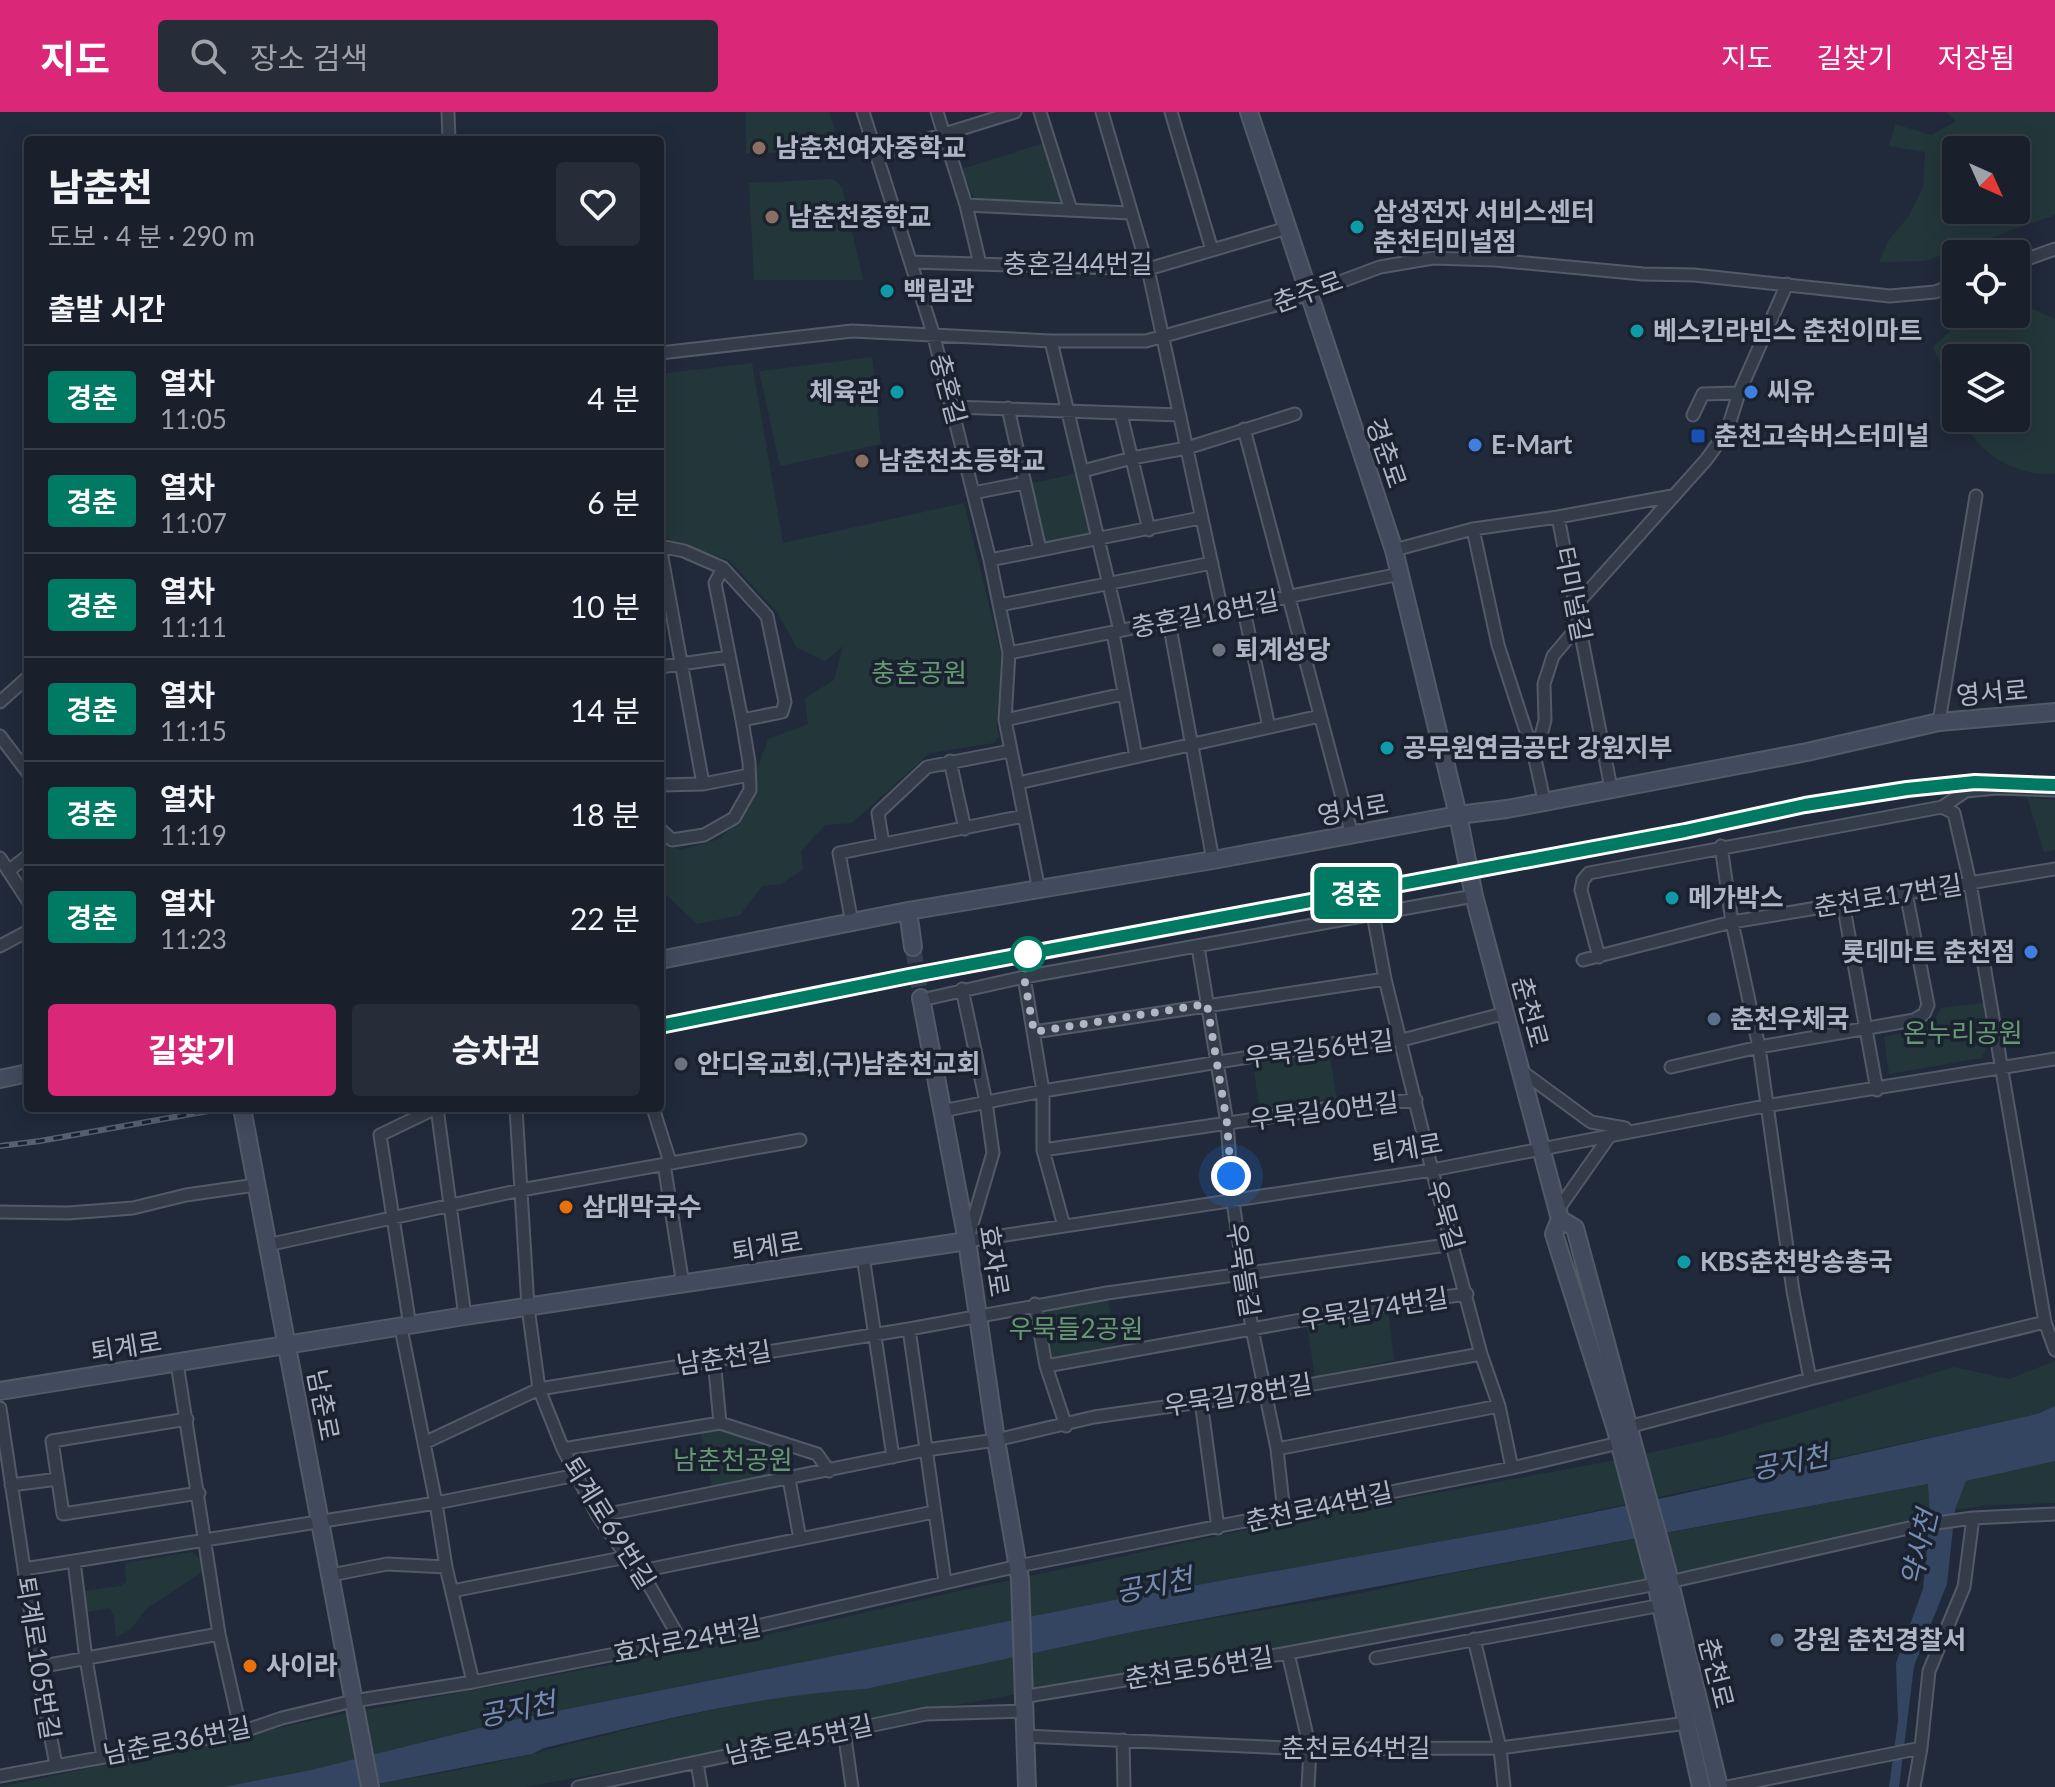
<!DOCTYPE html>
<html lang="ko">
<meta charset="utf-8">
<style>
:root{--surface:#19202c;--page:#262d38;--text:#f1f3f6;--muted:#9fa3a9;--line:#373e48;--accent:#db2777}
body{margin:0;font-family:Lato,"Noto Sans KR",sans-serif;background:var(--page);color:var(--text);height:100vh;display:flex;flex-direction:column;font-size:30px;white-space:nowrap}
*{box-sizing:border-box;margin:0}
p{font-size:26px;color:var(--muted)}
.icon{flex:none;width:44px;height:44px;fill:none;stroke:currentColor;stroke-width:2;stroke-linecap:round;stroke-linejoin:round}
.map{position:relative;flex:1;overflow:hidden}
.panel{position:absolute;left:24px;top:24px;width:640px;height:976px;display:flex;flex-direction:column;background:var(--surface);border-radius:8px;box-shadow:0 4px 20px #0003,0 0 0 2px var(--line)}
.panel>*{flex:none}
.badge{padding:0 16px;border-radius:6px;font-size:28px;line-height:52px}
.needle{width:52px;rotate:135deg}
.tools{position:absolute;left:1942px;top:24px;display:grid;gap:16px}
.tools a{display:grid;place-items:center;width:88px;height:88px;border-radius:8px;background:var(--surface);box-shadow:0 4px 20px #0003,0 0 0 2px var(--line);font-size:40px}
.you{position:absolute;width:40px;height:40px;margin:-20px;border:6px solid #fff;border-radius:50%;background:#1a73e8;box-shadow:0 0 0 12px #1a73e833}
.map>.badge{position:absolute;translate:-50% -50%;box-shadow:0 0 0 4px #fff}
h2{padding:0 24px;font-size:30px;line-height:72px}
.round{display:grid;place-items:center;flex:none;width:84px;height:84px;border-radius:8px;background:var(--page)}
.head{display:flex;align-items:center;justify-content:space-between;height:136px;padding:0 24px}
h1{font-size:38px;font-weight:800;line-height:60px}
.cta{display:flex;gap:16px;margin-top:auto;padding:16px 24px}
.cta a{flex:1;height:92px;border-radius:8px;background:var(--accent);color:#fff;font-size:32px;font-weight:800;line-height:92px;text-align:center}
.cta a+a{background:var(--page);color:var(--text)}
ul{padding:0;list-style:none}
li{display:flex;align-items:center;gap:24px;height:104px;padding:0 24px;border-top:2px solid var(--line)}
li div{flex:1}
li b{display:block;font-size:30px}
li em{font-style:normal}
li .badge{min-width:88px;font-weight:700;text-align:center}
header{display:flex;align-items:center;gap:48px;box-sizing:border-box;height:112px;padding:0 40px;background:var(--accent);color:#fff}
header strong{font-size:38px}
nav{display:flex;gap:44px;margin-inline-start:auto;font-size:28px}
.search{width:560px;height:72px;background:var(--page);display:flex;align-items:center;gap:20px;box-sizing:border-box;padding:0 28px;border-radius:8px;color:var(--muted);font-size:30px}
.map>svg:first-child{display:block}
.green{fill:#23373b;fill-rule:evenodd}
.water{fill:#344562}
.lines{fill:none;stroke-linecap:round;stroke-linejoin:round}
.secondary-tunnel{stroke:#363f4f;stroke-width:16;stroke-dasharray:16 8;stroke-linecap:butt}
.street-casing{stroke:#525a68;stroke-width:15}
.secondary-casing{stroke:#525a68;stroke-width:20}
.street{stroke:#343c4a;stroke-width:11}
.secondary{stroke:#424b5e;stroke-width:16}
.rail-casing{stroke:#566072;stroke-width:6}
.rail{stroke:#1a212f;stroke-width:3;stroke-dasharray:9;stroke-linecap:butt}
.line-casing{stroke:#fff;stroke-width:18}
.line{stroke:#007a62;stroke-width:12}
.walk{stroke:#afb7c7;stroke-width:8;stroke-dasharray:0 14.4}
.education-dot{fill:#8d6e63;stroke:#1a212f;stroke-width:3}
.culture-dot{fill:#0f9aa8;stroke:#1a212f;stroke-width:3}
.shop-dot{fill:#3f7fe0;stroke:#1a212f;stroke-width:3}
.transit-dot{fill:#1a4fb4;stroke:#1a212f;stroke-width:3}
.worship-dot{fill:#6b7280;stroke:#1a212f;stroke-width:3}
.stop-dot{fill:#fff;stroke:#007a62;stroke-width:4}
.service-dot{fill:#5c6f8a;stroke:#1a212f;stroke-width:3}
.food-dot{fill:#e8710a;stroke:#1a212f;stroke-width:3}
.labels{text-anchor:middle;stroke-width:7;stroke-linejoin:round;paint-order:stroke}
.poi-label{font-size:26px;font-weight:bold;fill:#afb7c7;stroke:#1a212f;text-anchor:start}
.street-label{font-size:26px;fill:#afb7c7;stroke:#1a212f}
.park-label{font-size:26px;fill:#669874;stroke:#1a212f}
.water-label{font-size:28px;font-style:italic;fill:#768cb0;stroke:#1a212f}
</style>
<header>
<strong>지도</strong>
<div class="search"><svg class="icon" aria-label="search" viewBox="0 0 24 24"><circle cx="10" cy="10" r="6"/><path d="M15 15l6 6"/></svg>장소 검색</div>
<nav><a>지도</a><a>길찾기</a><a>저장됨</a></nav>
</header>
<div class="map">
<svg width="2055" height="1675" viewBox="0 0 2055 1675">
<rect width="100%" height="100%" fill="#212a3a"/>
<path class="green" d="M746,0h83l11,34 -2,6 -92,1z
M1947,0h108v103l-130,46 -46,1 10,-22 20,-24 14,-29 2,-35 -36,-6 6,-22 36,11 25,-14zM1956,38h60v60h-60z
M1047,30l15,60 -88,-3 -12,-30z
M833,67l9,8 21,93h-109l-5,-97z
M2016,189l39,18v155c-39,2 -78,-20 -92,-56h53v-60h-60v42l-23,-53 35,-33h48z
M872,245l9,87 -101,22 -21,-95z
M752,251l31,180 181,-40 37,152 -4,73 2,8 -5,7 -64,10 -78,70 -27,2 -24,26 2,18 -22,15 -19,2 -22,29 -43,9 -37,-35v-48l21,9 38,-11 18,-16 31,-84 40,-15 -3,-26 29,-18 9,-34 -18,15 -28,-13 -20,-36 -48,-52 -54,-17 -15,-8v-161z
M1078,361l14,64 -48,10 -15,-63z
M2027,685l28,3v50l-11,2z
M1983,891c7,23 13,34 -2,55l-92,16 -5,-37c22,-5 49,-5 57,-29z
M1328,932l10,63 -77,11 -9,-61z
M1107,1181l10,61 -71,12 -11,-62z
M1388,1198l6,50 -79,17 -8,-51z
M2055,1249v45l-18,8 -506,111 -417,75 -602,120 -201,50 -88,17h-223l343,-73 402,-74 205,-47 365,-78 308,-56 97,-22 234,-70 55,12z
M717,1314l73,27 2,22 -79,16 -13,-60z
M2055,1349v42l-66,2 -34,5 11,-29z
M1929,1372l1,31 -258,62 -704,126 -135,21 -150,34 -157,29h-164c58,-11 117,-19 174,-34 108,-27 216,-58 329,-65l262,-55 225,-38 102,-22z
M192,1440l8,7 2,13 -56,37 -15,20 -15,8 -2,-21 -4,-8 -24,4 -3,-21 37,-5 6,-4 -1,-19z"/>
<path class="water" d="M2055,1294v55l-89,20 -11,29 -8,74 -33,82 -15,121h-10l9,-66 -2,-58 27,-74 7,-74 -2,-31 -801,149 -262,56c-109,6 -216,34 -321,59l-12,6 -170,33h-139l88,-17 201,-50 602,-120 417,-75 137,-28 369,-83z"/>
<g class="lines">
<path class="secondary-tunnel" d="M913,835l8,51"/>
<defs>
<path id="street" d="M448,0l1,28
M863,0l70,221 57,227 19,93 -4,67 34,170
M937,0l29,93 14,59
M1040,0l31,98
M1102,0l46,157 74,342
M1171,0l41,138
M877,43l138,-43
M966,93l164,8
M911,150l237,7 139,-41
M2016,151l39,-14
M1051,229l69,290
M660,241l192,-22 199,10h95l137,-38 97,-36 53,-9 62,2 148,14 51,1 196,21 45,-4 21,-8
M953,295l227,8
M1008,296l32,142
M1121,302l28,116
M1693,303l10,-21 36,-1
M1244,317l108,406
M1083,359l49,-13 55,-10 108,-34
M973,381l51,-10
M1558,405l53,271
M1473,417l25,116 37,114 9,41
M660,434l24,5 39,17 44,48 18,86 -3,10 -40,8
M660,434l43,238
M1394,438l79,-21 85,-12 114,-21
M990,448l210,-42
M1577,492l129,-144 21,-29 12,-38 48,-109
M1000,493l212,-42
M1243,494l26,121
M1169,510l44,238
M1113,521l23,124
M1009,541l391,-79
M660,555l69,-10
M0,590l28,-25
M1005,608l118,-26
M1939,610l37,-226
M0,624l28,37
M1535,647l10,-39 -1,-36 9,-28 27,-32
M950,649l15,68
M1018,671l302,-67
M660,673l43,-1 46,-9
M1942,695l24,-16 31,-3 58,2
M660,717l12,11 32,-5 30,-17 16,-28 -1,-28 -7,-42 -27,-137 8,-15
M883,732l-5,-31 49,-46 83,-16
M1721,734l11,76 27,125 34,244 17,88
M0,746l28,43
M8,759l20,-15
M1843,791l34,187
M1373,802l12,65 47,191 49,184 18,52 13,62
M852,811l-13,-70 185,-37
M0,834l28,-15
M1198,835l29,176 6,79 19,127 25,120 7,64
M1599,845l-18,-67 2,-10 6,-7 353,-66 12,6 16,70 75,439 10,28
M1583,848l149,-38 323,-53
M1024,865l19,114v59l21,76
M962,877l24,113 7,51 -26,88 465,-71 333,-64 290,-47
M921,888l103,-23 450,-81
M1034,920l351,-53
M1671,955l88,-20 155,-27 10,-6 4,-9 -22,-112
M1520,958l71,52 34,6
M437,996l28,208
M516,996l12,199 11,82 24,60 35,67 29,41 14,14 40,70
M653,996l17,54
M942,999l101,-20 285,-47 74,-4 104,-27
M1043,1038l295,-43 78,-7
M664,1052l19,121
M1557,1099l54,-77
M0,1100l68,1 65,-5 53,-13 70,-10
M267,1133l254,-55 279,-50
M863,1144l30,201
M1035,1192l11,62 20,60
M410,1214l-30,-191 56,-27
M401,1216l35,175 10,64 27,115
M909,1217l36,253
M714,1247l6,64
M177,1251l42,271 22,98
M1046,1254l344,-62 77,-10
M1201,1289l17,127
M0,1296l44,294 12,63
M187,1307l-135,22 11,73 136,-21
M1628,1315l182,-48 235,-57
M424,1331l115,-54 370,-60 198,-36 347,-49
M563,1337l157,-26 97,31 12,17
M1277,1337l222,-43
M789,1367l11,60
M11,1373l47,-6
M598,1404l328,-66 70,-10 98,-23 170,-24 217,-39
M74,1449l12,98 17,98
M24,1457l412,-66 141,-28
M641,1459l293,-59
M331,1463l56,-11 59,3
M1669,1470l253,-57 51,-7 82,-4
M452,1479l175,-34
M1474,1527l26,109 4,39
M1288,1541l22,96 -2,38
M1376,1546l286,-53
M38,1555l181,-33
M1022,1585l266,-44 369,-69
M844,1619l8,56
M1024,1624l286,13 190,-1 187,-25
M1123,1628l1,47
M697,1650l4,25
M0,1664l241,-44 41,-14 71,-17 120,-19 284,-56 261,-60 494,-98 107,-25
M578,1675l348,-73 97,-3
M1727,1675l194,-39
M1914,1675l7,-39 8,-77 35,-84 9,-69"/>
<path id="secondary" d="M1249,0l145,438 64,265 16,81 86,323 -6,15 62,196 38,144 47,213
M908,799l5,36
M660,848l248,-49 305,-51 245,-45 49,-6 300,-57 132,-30 116,-10
M921,886l46,243 29,199 24,139 7,208
M0,967l28,-6
M242,996l128,679
M1560,1107l15,9 92,342 52,217
M0,1279l465,-75 502,-75"/>
</defs>
<use href="#street" class="street-casing"/>
<use href="#secondary" class="secondary-casing"/>
<use href="#street" class="street"/>
<use href="#secondary" class="secondary"/>
<defs>
<path id="rail" d="M660,915l219,-45 806,-151c92,-20 197,-47 290,-49 27,-1 54,3 80,3
M0,1034l40,-5 185,-33"/>
</defs>
<use href="#rail" class="rail-casing"/>
<use href="#rail" class="rail"/>
</g>
<g class="lines">
<defs>
<path id="line" d="M660,914l249,-50 776,-145 120,-26 102,-16 68,-7 80,3"/>
</defs>
<use href="#line" class="line-casing"/>
<use href="#line" class="line"/>
<path class="walk" d="M1028,842l-4,23 10,55 173,-28 20,119 4,53"/>
</g>
<g class="education-dot">
<circle cx="759" cy="36" r="8"/>
<circle cx="772" cy="105" r="8"/>
<circle cx="862" cy="349" r="8"/>
</g>
<g class="culture-dot">
<circle cx="1357" cy="115" r="8"/>
<circle cx="887" cy="179" r="8"/>
<circle cx="1637" cy="219" r="8"/>
<circle cx="897" cy="280" r="8"/>
<circle cx="1387" cy="636" r="8"/>
<circle cx="1672" cy="786" r="8"/>
<circle cx="1684" cy="1150" r="8"/>
</g>
<g class="shop-dot">
<circle cx="1751" cy="280" r="8"/>
<circle cx="1475" cy="333" r="8"/>
<circle cx="2031" cy="840" r="8"/>
</g>
<rect class="transit-dot" x="1690" y="316" width="16" height="16" rx="4"/>
<g class="worship-dot">
<circle cx="1219" cy="538" r="8"/>
<circle cx="681" cy="952" r="8"/>
</g>
<circle class="stop-dot" cx="1028" cy="842" r="16"/>
<g class="service-dot">
<circle cx="1714" cy="907" r="8"/>
<circle cx="1777" cy="1528" r="8"/>
</g>
<g class="food-dot">
<circle cx="566" cy="1095" r="8"/>
<circle cx="250" cy="1554" r="8"/>
</g>
<g class="labels">
<g class="poi-label">
<text x="775" y="45">남춘천여자중학교</text>
<text x="1373" y="109">삼성전자 서비스센터<tspan x="1373" dy="30">춘천터미널점</tspan></text>
<text x="788" y="114">남춘천중학교</text>
<text x="903" y="188">백림관</text>
<text x="1653" y="228">베스킨라빈스 춘천이마트</text>
<text x="881" y="289" text-anchor="end">체육관</text>
<text x="1767" y="289">씨유</text>
<text x="1714" y="333">춘천고속버스터미널</text>
<text x="1491" y="342">E-Mart</text>
<text x="878" y="358">남춘천초등학교</text>
<text x="1235" y="547">퇴계성당</text>
<text x="1403" y="645">공무원연금공단 강원지부</text>
<text x="1688" y="795">메가박스</text>
<text x="2015" y="849" text-anchor="end">롯데마트 춘천점</text>
<text x="1730" y="916">춘천우체국</text>
<text x="697" y="961">안디옥교회,(구)남춘천교회</text>
<text x="582" y="1104">삼대막국수</text>
<text x="1700" y="1159">KBS춘천방송총국</text>
<text x="1793" y="1537">강원 춘천경찰서</text>
<text x="266" y="1563">사이라</text>
</g>
<g class="street-label">
<text x="1078" y="161">충혼길44번길</text>
<text transform="translate(1308 180) rotate(-20)" y="9">춘주로</text>
<text transform="translate(948 277) rotate(75)" y="9">충혼길</text>
<text transform="translate(1386 341) rotate(71)" y="9">경춘로</text>
<text transform="translate(1573 482) rotate(79)" y="9">터미널길</text>
<text transform="translate(1205 502) rotate(-11)" y="9">충혼길18번길</text>
<text transform="translate(1992 581) rotate(-5)" y="9">영서로</text>
<text transform="translate(1353 698) rotate(-10)" y="9">영서로</text>
<text transform="translate(1888 784) rotate(-9)" y="9">춘천로17번길</text>
<text transform="translate(1530 900) rotate(75)" y="9">춘천로</text>
<text transform="translate(1319 937) rotate(-7)" y="9">우묵길56번길</text>
<text transform="translate(1324 999) rotate(-7)" y="9">우묵길60번길</text>
<text transform="translate(1407 1037) rotate(-10)" y="9">퇴계로</text>
<text transform="translate(1445 1103) rotate(74)" y="9">우묵길</text>
<text transform="translate(767 1135) rotate(-9)" y="9">퇴계로</text>
<text transform="translate(994 1149) rotate(81)" y="9">효자로</text>
<text transform="translate(1243 1158) rotate(81)" y="9">우묵들길</text>
<text transform="translate(1374 1197) rotate(-9)" y="9">우묵길74번길</text>
<text transform="translate(126 1235) rotate(-9)" y="9">퇴계로</text>
<text transform="translate(724 1246) rotate(-9)" y="9">남춘천길</text>
<text transform="translate(1238 1283) rotate(-9)" y="9">우묵길78번길</text>
<text transform="translate(323 1293) rotate(79)" y="9">남춘로</text>
<text transform="translate(1319 1395) rotate(-12)" y="9">춘천로44번길</text>
<text transform="translate(609 1411) rotate(58)" y="9">퇴계로69번길</text>
<text transform="translate(687 1528) rotate(-11)" y="9">효자로24번길</text>
<text transform="translate(38 1546) rotate(81)" y="9">퇴계로105번길</text>
<text transform="translate(1199 1556) rotate(-9)" y="9">춘천로56번길</text>
<text transform="translate(1716 1561) rotate(76)" y="9">춘천로</text>
<text transform="translate(799 1628) rotate(-12)" y="9">남춘로45번길</text>
<text transform="translate(177 1629) rotate(-11)" y="9">남춘로36번길</text>
<text x="1356" y="1645">춘천로64번길</text>
</g>
<g class="park-label">
<text x="919" y="570">충혼공원</text>
<text x="1963" y="930">온누리공원</text>
<text x="1076" y="1226">우묵들2공원</text>
<text x="733" y="1357">남춘천공원</text>
</g>
<g class="water-label">
<text transform="translate(1790 1350) rotate(-11)" y="10">공지천</text>
<text transform="translate(1919 1436) rotate(-77)" y="10">약사천</text>
<text transform="translate(1154 1473) rotate(-11)" y="10">공지천</text>
<text transform="translate(517 1597) rotate(-11)" y="10">공지천</text>
</g>
</g>
</svg>
<div class="tools">
<a><svg class="needle" viewBox="-14 -14 28 28"><path d="M0-13l5 13h-10z" fill="#e53935"/><path d="M0 13l5-13h-10z" fill="#9fa3a9"/></svg></a>
<a><svg class="icon" aria-label="locate" viewBox="0 0 24 24"><circle cx="12" cy="12" r="6"/><path d="M12 2v4M12 18v4M2 12h4M18 12h4"/></svg></a>
<a><svg class="icon" aria-label="layers" viewBox="0 0 24 24"><path d="M12 4l9 5-9 5-9-5zM3 14l9 5 9-5"/></svg></a>
</div>
<div class="you" style="left:1231px;top:1064px"></div>
<b class="badge" style="left:1356px;top:781px;background:#007a62;color:#fff">경춘</b>
<section class="panel">
<div class="head"><div><h1>남춘천</h1><p>도보 · 4 분 · 290 m</p></div><a class="round"><svg class="icon" aria-label="heart" viewBox="0 0 24 24"><path d="M12 20l-8-8c-3-5 5-10 8-4 3-6 11-1 8 4z"/></svg></a></div>
<h2>출발 시간</h2>
<ul>
<li><span class="badge" style="background:#007a62;color:#fff">경춘</span><div><b>열차</b><p>11:05</p></div><em>4 분</em></li>
<li><span class="badge" style="background:#007a62;color:#fff">경춘</span><div><b>열차</b><p>11:07</p></div><em>6 분</em></li>
<li><span class="badge" style="background:#007a62;color:#fff">경춘</span><div><b>열차</b><p>11:11</p></div><em>10 분</em></li>
<li><span class="badge" style="background:#007a62;color:#fff">경춘</span><div><b>열차</b><p>11:15</p></div><em>14 분</em></li>
<li><span class="badge" style="background:#007a62;color:#fff">경춘</span><div><b>열차</b><p>11:19</p></div><em>18 분</em></li>
<li><span class="badge" style="background:#007a62;color:#fff">경춘</span><div><b>열차</b><p>11:23</p></div><em>22 분</em></li>
</ul>
<div class="cta"><a>길찾기</a><a>승차권</a></div>
</section>
</div>
